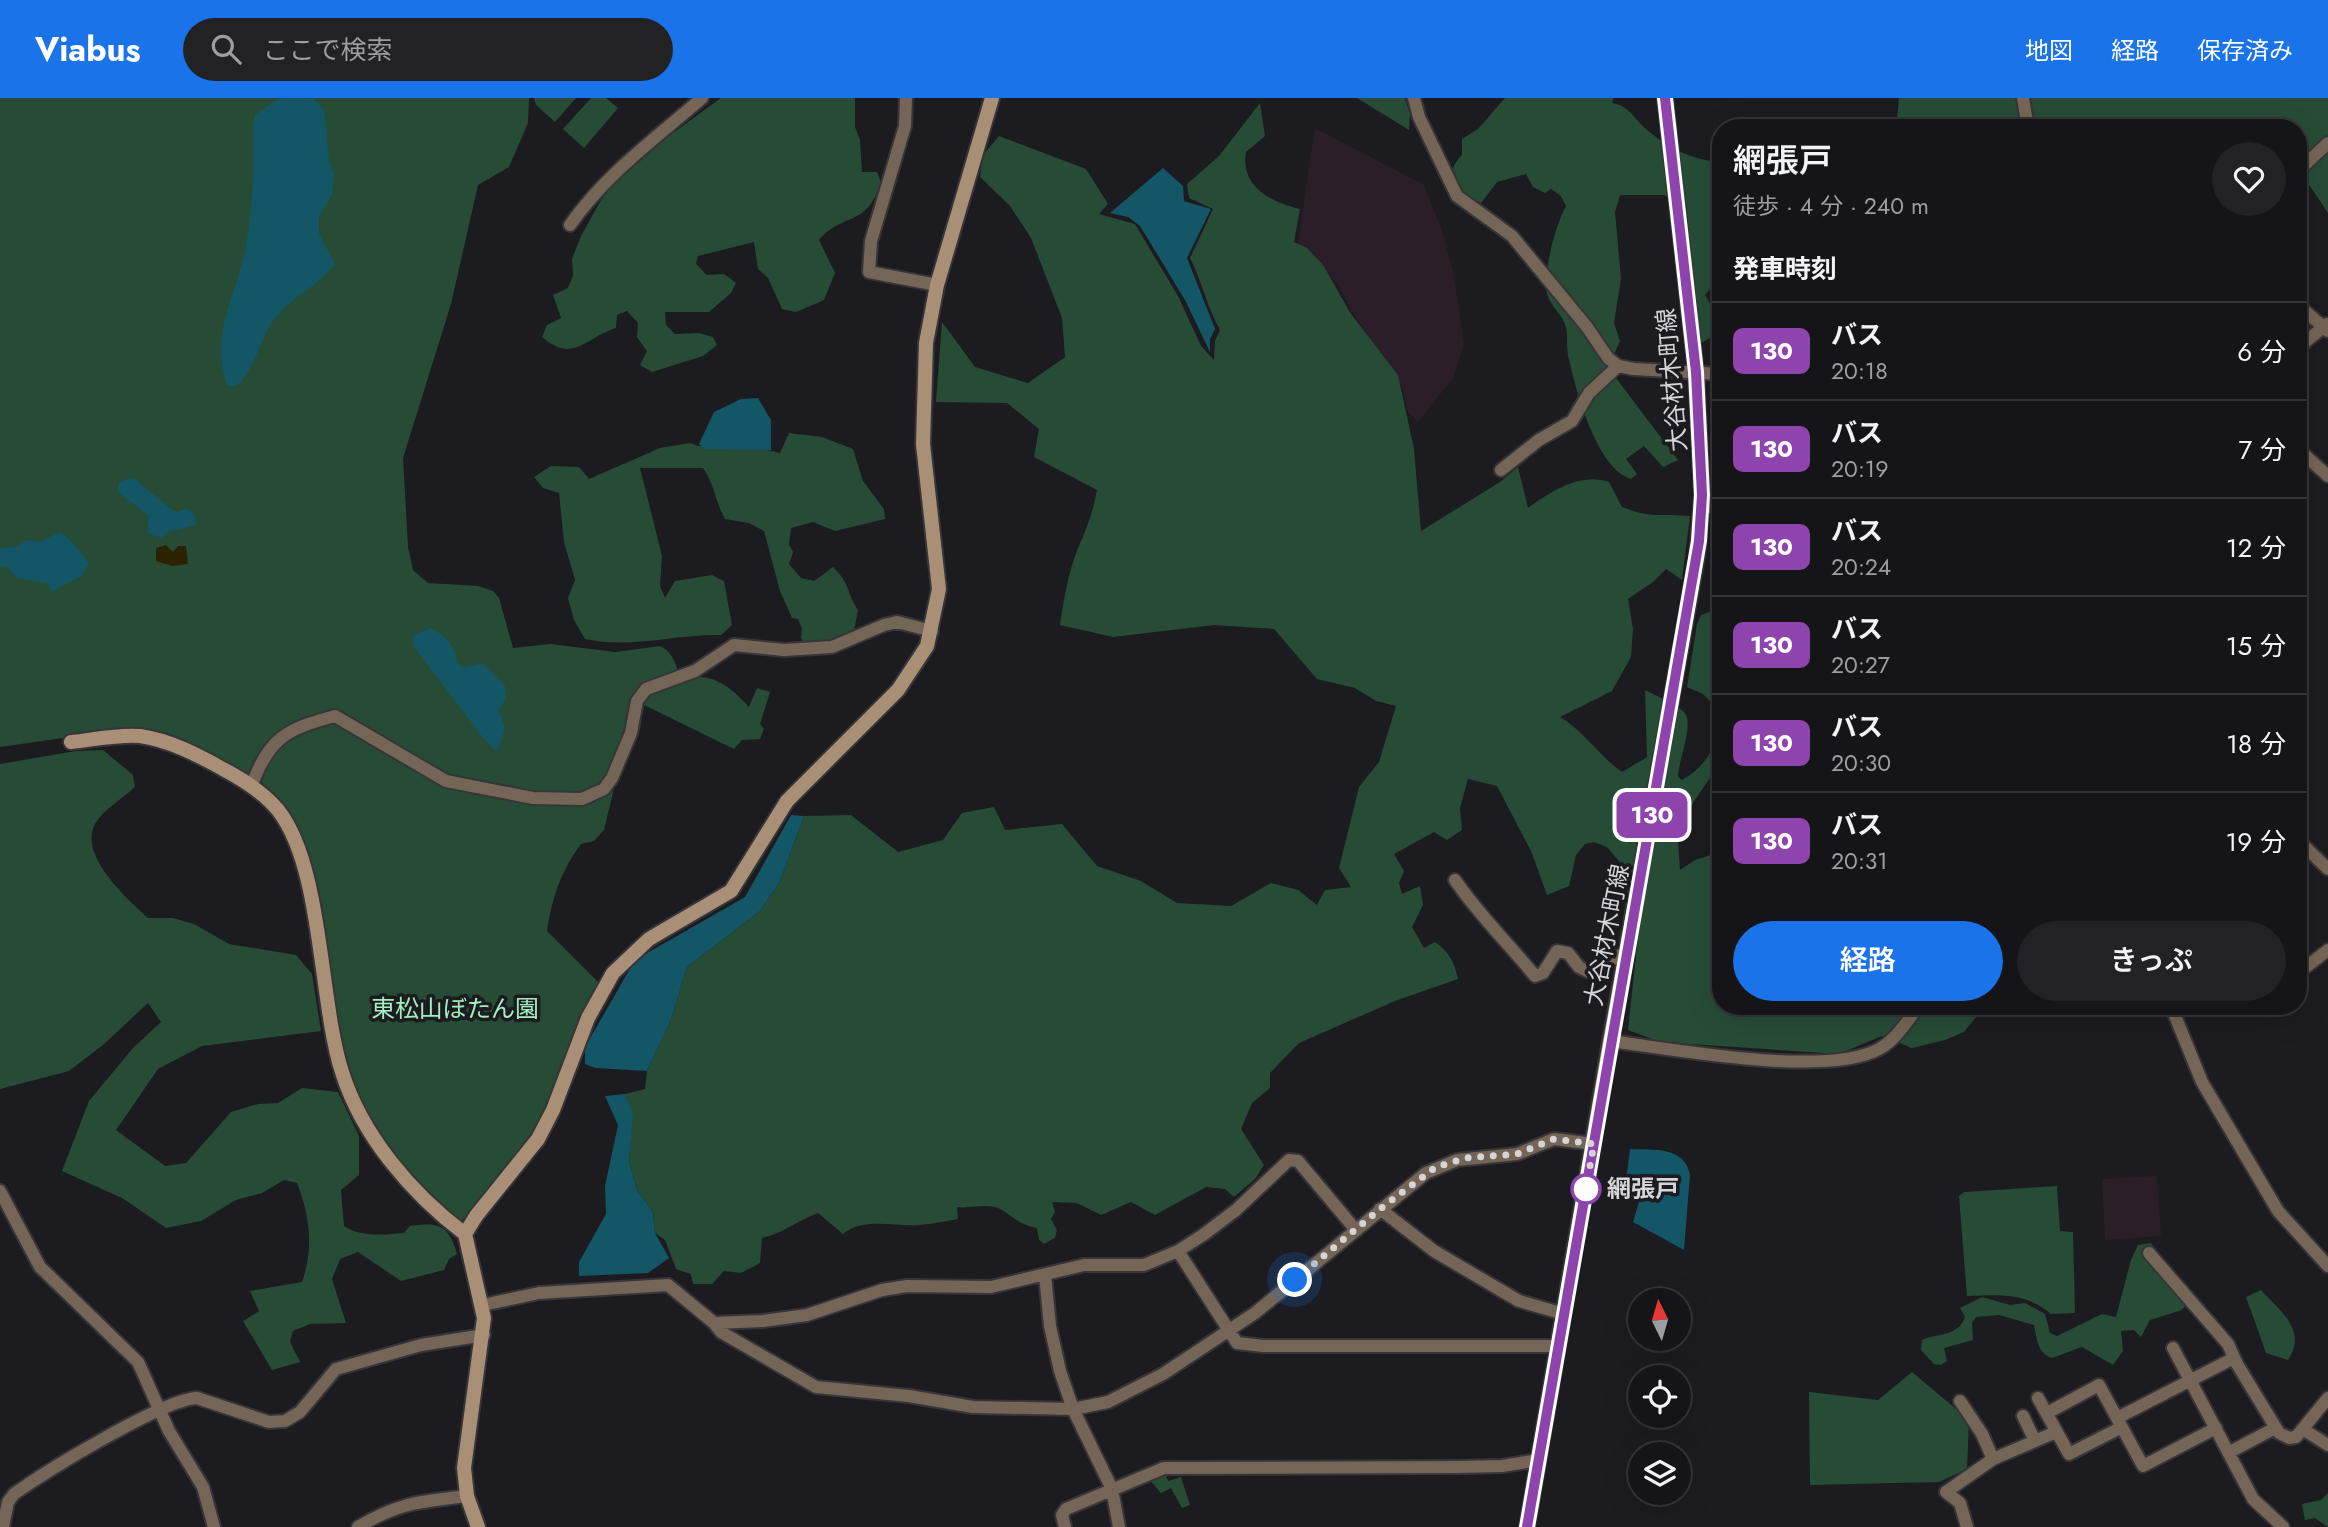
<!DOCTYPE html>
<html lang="ja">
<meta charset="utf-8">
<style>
:root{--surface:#151417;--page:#222124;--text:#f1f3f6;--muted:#9d9ea1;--line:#343336;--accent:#1a73e8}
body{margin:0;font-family:Jost,"Noto Sans JP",sans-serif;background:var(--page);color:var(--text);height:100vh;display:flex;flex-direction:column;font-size:26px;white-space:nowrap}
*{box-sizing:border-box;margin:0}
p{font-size:23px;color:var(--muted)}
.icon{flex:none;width:38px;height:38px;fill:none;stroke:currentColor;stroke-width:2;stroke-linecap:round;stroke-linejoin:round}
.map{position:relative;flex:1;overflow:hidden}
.side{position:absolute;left:1712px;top:21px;width:595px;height:896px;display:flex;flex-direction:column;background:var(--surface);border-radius:28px;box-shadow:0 7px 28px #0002,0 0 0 2px var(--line)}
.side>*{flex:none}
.badge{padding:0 14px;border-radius:10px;font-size:24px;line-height:46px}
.needle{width:46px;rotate:355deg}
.controls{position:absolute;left:1628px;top:1190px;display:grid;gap:14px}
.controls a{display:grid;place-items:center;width:63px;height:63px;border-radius:50%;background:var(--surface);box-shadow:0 7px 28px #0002,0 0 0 2px var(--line);font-size:35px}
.you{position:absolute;width:35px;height:35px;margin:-18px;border:5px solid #fff;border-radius:50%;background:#1a73e8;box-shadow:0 0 0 10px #1a73e833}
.map>.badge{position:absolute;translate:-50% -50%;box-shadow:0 0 0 4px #fff}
h2{padding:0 21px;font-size:26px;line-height:63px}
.round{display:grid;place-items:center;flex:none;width:74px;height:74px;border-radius:37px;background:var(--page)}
.overview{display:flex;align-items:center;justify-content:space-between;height:119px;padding:0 21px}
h1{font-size:33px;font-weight:600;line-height:52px}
.cta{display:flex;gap:14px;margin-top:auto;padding:14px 21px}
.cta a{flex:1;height:80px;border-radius:42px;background:var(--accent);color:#fff;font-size:28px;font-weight:600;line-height:80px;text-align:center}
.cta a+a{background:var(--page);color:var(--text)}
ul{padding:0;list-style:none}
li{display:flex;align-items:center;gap:21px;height:98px;padding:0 21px;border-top:2px solid var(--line)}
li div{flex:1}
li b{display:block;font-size:26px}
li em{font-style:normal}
li .badge{min-width:77px;font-weight:700;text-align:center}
header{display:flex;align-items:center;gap:42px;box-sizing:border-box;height:98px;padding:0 35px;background:var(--accent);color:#fff}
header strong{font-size:33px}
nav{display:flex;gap:38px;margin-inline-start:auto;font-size:24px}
.search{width:490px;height:63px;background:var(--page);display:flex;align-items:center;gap:18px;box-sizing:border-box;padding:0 24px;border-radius:38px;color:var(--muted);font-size:26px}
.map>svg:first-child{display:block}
.industrial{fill:#2c1e29}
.green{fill:#264c36}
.sand{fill:#2b2202}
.water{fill:#135666}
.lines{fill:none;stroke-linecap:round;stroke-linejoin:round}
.street-casing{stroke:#363539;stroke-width:16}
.secondary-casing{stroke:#363539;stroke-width:18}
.street{stroke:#756556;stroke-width:12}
.secondary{stroke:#a88f76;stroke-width:14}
.line-casing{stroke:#fff;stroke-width:16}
.line{stroke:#8e44ad;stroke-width:10}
.walk{stroke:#d5d5d8;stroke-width:7;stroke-dasharray:0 12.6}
.stop-dot{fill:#fff;stroke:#8e44ad;stroke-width:3.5}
.labels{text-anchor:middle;stroke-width:7;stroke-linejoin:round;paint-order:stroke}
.street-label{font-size:24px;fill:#d5d5d8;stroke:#1c1b1f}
.park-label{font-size:24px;fill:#a2eebf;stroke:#1c1b1f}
.stop-label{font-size:24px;font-weight:bold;fill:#d5d5d8;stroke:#1c1b1f;text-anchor:start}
</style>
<header>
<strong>Viabus</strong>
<div class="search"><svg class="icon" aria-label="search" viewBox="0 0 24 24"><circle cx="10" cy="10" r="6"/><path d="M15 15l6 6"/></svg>ここで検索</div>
<nav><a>地図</a><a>経路</a><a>保存済み</a></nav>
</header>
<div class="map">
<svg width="2328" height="1429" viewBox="0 0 2328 1429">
<rect width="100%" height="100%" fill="#1c1b1f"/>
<path class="industrial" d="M1315,30l109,57 17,43 12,42 11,74 -11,34 -35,44 -10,-10 -6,-25 -47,-70 -17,-33 -41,-35z
M2157,1078l4,60 -56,4 -3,-61z"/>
<path class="green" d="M0,0h529l-1,25 -19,44 -31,18 -27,119 -48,154 5,89 5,23 15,13 50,3 15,5 6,7 14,50 37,-4 65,8 45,-6c10,4 17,17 18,28l-20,15c12,-1 21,-8 33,-11 23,-6 45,14 58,29l8,-19 13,4 -10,32 4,5 -4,10 -18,1 -8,9 -92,-45 -27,80 -11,46 -10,11 -13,3c-20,27 -29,54 -34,87l53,53 -67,149 -71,88c-12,-3 -24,-18 -33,-26 -96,-84 -101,-222 -121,-339 -11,-34 -31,-62 -58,-84l-2,3 -66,-36 -42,-12 -140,20z
M534,0h42l-21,24 -19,-17z
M591,0h15l12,10 -34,40 -21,-19z
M721,0h134v29l5,13 2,32h15l4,11c-15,45 -38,29 -62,57l16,33 -11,27 -28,12 -14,-3 -14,-31 -10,-9 -4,-27 -56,14 -2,8 11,11 17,-1 12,9 -5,10 -22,19h-44l1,13 9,9 24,-1 14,4 4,8 -14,11 -51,16 -12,-7 7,-14 -10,-14 1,-14 -11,-12 -10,4 -1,13c-31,10 -43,36 -74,9l5,-12 14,-7 -8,-23 15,-7 5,-13 -1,-16 9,-23 25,-45 60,-53z
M1357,0h48l5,16 -1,16z
M1505,0h108l-1,5c18,3 21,15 34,26 22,19 46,31 74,33v116l-15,17 9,15 6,3v19l-22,13 -12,-143 -23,-7h-43l-5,17 6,67 -7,44 6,18 -10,22 6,15 62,82 -15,7 -19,-21 -18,13 11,15 -6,5c-34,-10 -55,-88 -62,-120 -3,-10 -1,-22 -3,-32 -3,-12 -16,-21 -19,-33 -4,-22 8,-68 19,-88l-6,-11 -9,-6 -6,4 -12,-6 -7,-13 -29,8 -16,21c-21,-11 -41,-26 -19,-48v-16l16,-10z
M1899,0h429v115l-30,-45v-40h-402z
M1260,5l5,33 -19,16c-6,34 25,51 54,57l-6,33 13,6 16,17 28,49 47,61 16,74 7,82 79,-49 18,-15 10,41c23,-17 53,-36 81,-26l13,25c30,12 38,6 68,9l-8,64 -16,-11 -13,13 -25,17 5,30 -2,28 -19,34 -52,26c24,14 39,39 62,55l25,-15 -2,-67c11,6 30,13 39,22 11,12 -6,48 -6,65l4,3c19,-10 32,-29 38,-49v32l-27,40 -15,38 2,29 15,-10 25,-8v154h265l-21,26 -19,8 -33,8 -30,-12 -43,18 -179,-12 -32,-12 14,-130 -15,-29 -20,-24 -13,-5 -9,2 -9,11 -7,31 -22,9 -16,-44 -34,-65 -29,-7 -8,29 2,22 -15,10 -13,-8 -40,22 10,17 -5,12 3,11 18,-8 3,19 -11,22 12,21 11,-6c14,9 20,22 23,37l-63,22 -96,42 -29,30v15l-18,15 -11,26 23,36 -9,14 -21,18 -9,-8 -19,-2 -51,28 -24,-13 -30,13 -24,-12 -25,-1 3,10 -4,7 6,11 -2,8 -11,6 -5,-4 -2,-12c-17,-3 -22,-10 -35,-18 -13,-8 -31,-1 -45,-3l1,12c-13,2 -26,5 -39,6 -25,2 -55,-8 -76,9l-25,-21c-20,7 -34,20 -56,25l-2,25 -19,10 -17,-2 -12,13h-19l-2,-10 -15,-5 -11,-29 -10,-7 -2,-21 -16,-22 -8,-29 3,-42 -7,-25 20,-5 2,-18 24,-51 16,-53 73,-56 20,-30 24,-65 47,-1 47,37 45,-12 19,-27 32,-6 11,23 57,-6 35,42 44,15 36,22 54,3 40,-23 27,7 19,15 8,-15 26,-3 -12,-19 20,-81 20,-25 17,-56 -20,-5 -21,-13 -38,-9 -43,-50 -60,-4 -101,12 -53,-12c4,-26 8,-52 18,-77 9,-20 15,-36 19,-58l-63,-33 5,-28 -32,-26 -71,-1 6,-80 33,45 53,16 37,-26 -3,-39 -31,-80 -21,-32 -30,-29 3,-22 16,-19 87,33 22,35 -9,10 36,10 43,72 23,50 13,14 1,-19 5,-11c-13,-23 -18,-48 -30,-72l23,-49 -24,-11 -2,-14 32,-28z
M789,335l33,4 31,12 10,32 21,28 1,10 -50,12 -22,-9 -22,6 -2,16 4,8 -4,12 12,14 13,3 19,-14c19,19 12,23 25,43l-4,21 -31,13h-18l-4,-6 1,-9 -4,-10 -6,-1 -12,-27 -16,-60 -15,-8 -24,-4c-11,-20 -10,-34 -22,-51h-63l22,88 -2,30 5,12 10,-17 37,-6 12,6 8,44 -11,10c-45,-1 -92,14 -136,4l-11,-19 -6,-22 7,-18 -11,-38 -5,-49 -16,-5 -9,-11 17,-11 28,1 10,12 71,-31 30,-5 8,3 36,-4 46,11z
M1720,510v103l-17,-17 -16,-7 10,-63 4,-9z
M103,652l30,25 2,12c-13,12 -31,22 -40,37 -17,31 32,75 53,94h25l21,6 35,20 67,11 16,19 9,57 -119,15 -44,23 -42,61 49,36 21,-3 45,-51 27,-8 20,-1 24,-15 36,4 21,44v39l-18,15 3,36c16,11 40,9 60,7l6,-7c29,-4 39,-1 47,28l-8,5 -5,11 -43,11 -43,-29 -18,7 -8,20 14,44 -36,1 -17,7 -3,11 10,20 -28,8 -29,-49 16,-10 -9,-20 52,-9c12,-34 8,-65 -5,-99l-13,-3 -22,13 -26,7 -35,21 -35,7 -44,-30 -60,-27 27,-70 44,-53 28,-26 -13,-19 -45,42 -34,26 -69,18v-325l76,-13z
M2057,1088l3,45 13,1 2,81 -24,1c-26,-22 -52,-19 -84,-18l-8,-100 5,-4z
M2151,1145l40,54 -9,13 -32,10 -9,17 -7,-7 -13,1 2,20 -10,14 -31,-18 -30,11c-15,-5 -15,-19 -18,-33l-35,-10 -23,2 -4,6 1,17 -29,8 3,13 -6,4 -7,-1 -13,-14 1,-10c15,-7 36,-3 43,-23l-5,-9 22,-11 28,8 15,-2 20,11 5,19 7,3 45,-22 14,3 15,-57 7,-15z
M2261,1192c19,21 47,40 27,70l-22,-7 -20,-56z
M1912,1274l57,48 -2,49 -28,13 -129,3 -1,-93 69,8z
M1165,1375l3,8 13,-4 9,28 -8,3 -11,-20 -10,5 -12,-14z
M2328,1395v34l-13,-9 -10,2 -3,-16 19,-4z"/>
<path class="sand" d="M166,447l7,7 5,-6h8l2,18 -16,2 -16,-5v-13z"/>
<path class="water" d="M280,0l34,1 10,11 5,50 5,14 -2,21 -13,21v18l16,30c-18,24 -45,32 -64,60 -12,19 -17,48 -35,62l-9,-1c-19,-52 13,-95 20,-146 6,-36 7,-75 6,-112l2,-12z
M1163,70l20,18 1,15 27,8 -24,49 28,71 -5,10v13l-25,-52 -45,-74 -12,-9 -18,-4z
M758,300l13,22v30l-66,-1 -6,-5 15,-32 27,-13z
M129,380l6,1 36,30 6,3 9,-3 8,4 3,12 -31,7 -4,6 -15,-5 2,-17 -31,-24 1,-9z
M60,434c6,2 25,25 29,31l-7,13 -31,16 -3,-9 -32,-5 -9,-12h-7v-18l15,-1 12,-7 12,2z
M430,530c16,7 25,18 27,35l6,5 19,-5 23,23 1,12 -7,12 6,19 -7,21 -7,-3 -10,-12 -67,-88 -2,-11z
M791,717l13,1 -24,65 -20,30 -73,56 -16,53 -24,51 -52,-3 -10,-4v-17l50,-87 110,-63z
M625,996l8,21 -4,46 8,29 16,22 2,21 14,25 -21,15 -69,3v-14l27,-48 -1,-28 13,-61 -13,-29z
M1630,1051c23,1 55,-3 60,26l-6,75 -51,-28 8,-27 -15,-14z"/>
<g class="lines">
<defs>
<path id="street" d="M906,0l-1,28 -34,115 -2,31 68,13
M1414,0l5,19 38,79 55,40 75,91 21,31 10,8 16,3 86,5
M2023,0l5,30
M2298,73l30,-28
M570,127c36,-51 85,-86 132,-127
M2298,207l30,26
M2298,250l29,-24
M2298,351l30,27
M1501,372l38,-30 33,-19 17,-28 29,-27
M1702,397l18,21
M251,689c18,-49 35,-58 84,-71l111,65 87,17 49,1 22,-10 8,-11 19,-45 6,-32 9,-12 49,-18 39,-26 50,5 48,-3 52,-22 13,-3 35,9
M2298,742l30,29
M1455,782c24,35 53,63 80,96l8,-3 14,-22 11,2 11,14 8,4 41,-19
M2298,875l30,-23
M2171,908l31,76 76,129 50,55
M1610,943c63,8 216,37 269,8 17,-9 28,-28 40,-43
M0,1093l40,76 98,95 31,69 34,56 11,40
M1380,1111l54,42 85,50 45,13
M1178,1153l59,92 26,3h295
M2149,1155l79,91 9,20 42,69 10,5 7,-1 32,-39
M1045,1177l5,51 10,45 13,38 39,80 7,38
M483,1207l56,-12 129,-8 46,38 7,9 95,55 93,9 64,11 100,2 35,-7 55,-28 92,-61 171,-140 31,-13 60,-6 37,-15 40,5
M714,1225l49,-2 44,-6 75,-25 25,-4 84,1 93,-22h60l34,-14 25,-16 33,-25 53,-50 9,1 57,68
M2173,1250l80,151 30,28
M2038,1300l31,56 53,-27
M1960,1303l22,33 11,25
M2047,1315l52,-28 44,81 73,-38
M2023,1318l12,25
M2117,1320l117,-60
M2304,1332l24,15
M2230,1354l45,-24
M3,1429l5,-25 6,-8c30,-22 150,-95 183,-96l72,24 16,-1 15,-9 36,-43 85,-24 63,-10
M358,1429c42,-25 62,-25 109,-31
M1065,1429l-3,-12 4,-6 98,-41 294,-1 44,-1 37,-6
M1967,1429l-7,-24 -14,-11 47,-33 63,-27"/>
<path id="secondary" d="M71,644c21,-2 47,-8 69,-6 29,4 58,19 83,33 19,10 41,24 55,41 45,57 41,191 64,262 20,64 70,122 123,162
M478,1429l-11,-31 -3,-28 20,-150 -19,-84 11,-18 62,-77 15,-29 35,-92 25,-45 36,-34 82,-48 56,-90 111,-111 29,-44 12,-57 -16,-145 3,-101 11,-58 55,-187
M1527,1429l83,-486 87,-484 5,-62 -6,-123 -31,-274"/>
</defs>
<use href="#street" class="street-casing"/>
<use href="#secondary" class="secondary-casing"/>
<use href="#street" class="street"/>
<use href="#secondary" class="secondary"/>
</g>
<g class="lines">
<defs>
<path id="line" d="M1527,1429l172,-986 3,-46 -6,-123 -31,-274"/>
</defs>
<use href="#line" class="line-casing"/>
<use href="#line" class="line"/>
<path class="walk" d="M1295,1182l85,-71 56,-42 30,-9 51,-4 37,-15 40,5 -9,49 1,-4"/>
</g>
<circle class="stop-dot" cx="1586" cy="1091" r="14"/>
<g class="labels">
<g class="street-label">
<text transform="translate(1672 282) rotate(-95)" y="8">大谷材木町線</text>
<text transform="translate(1607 837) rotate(-79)" y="8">大谷材木町線</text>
</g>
<g class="park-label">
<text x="455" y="919">東松山ぼたん園</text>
</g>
<g class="stop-label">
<text x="1607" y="1099">網張戸</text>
</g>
</g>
</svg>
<div class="controls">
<a><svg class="needle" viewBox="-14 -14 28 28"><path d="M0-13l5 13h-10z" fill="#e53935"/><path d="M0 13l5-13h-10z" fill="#9d9ea1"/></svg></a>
<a><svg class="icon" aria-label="locate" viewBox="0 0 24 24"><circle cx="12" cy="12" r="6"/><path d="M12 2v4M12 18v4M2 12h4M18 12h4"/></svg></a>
<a><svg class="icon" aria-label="layers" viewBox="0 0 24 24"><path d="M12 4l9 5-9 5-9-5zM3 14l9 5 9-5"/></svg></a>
</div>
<div class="you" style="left:1295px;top:1182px"></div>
<b class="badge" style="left:1652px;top:717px;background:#8e44ad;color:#fff">130</b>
<section class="side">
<div class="overview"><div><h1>網張戸</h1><p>徒歩 · 4 分 · 240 m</p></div><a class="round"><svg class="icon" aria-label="heart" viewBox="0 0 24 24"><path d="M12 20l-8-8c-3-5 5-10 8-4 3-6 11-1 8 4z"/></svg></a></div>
<h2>発車時刻</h2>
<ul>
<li><span class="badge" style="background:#8e44ad;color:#fff">130</span><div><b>バス</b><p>20:18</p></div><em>6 分</em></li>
<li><span class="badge" style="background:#8e44ad;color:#fff">130</span><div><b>バス</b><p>20:19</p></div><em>7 分</em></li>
<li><span class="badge" style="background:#8e44ad;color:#fff">130</span><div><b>バス</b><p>20:24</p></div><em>12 分</em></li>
<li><span class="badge" style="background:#8e44ad;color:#fff">130</span><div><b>バス</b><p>20:27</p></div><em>15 分</em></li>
<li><span class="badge" style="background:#8e44ad;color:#fff">130</span><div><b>バス</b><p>20:30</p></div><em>18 分</em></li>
<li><span class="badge" style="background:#8e44ad;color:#fff">130</span><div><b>バス</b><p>20:31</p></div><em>19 分</em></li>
</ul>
<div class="cta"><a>経路</a><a>きっぷ</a></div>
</section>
</div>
